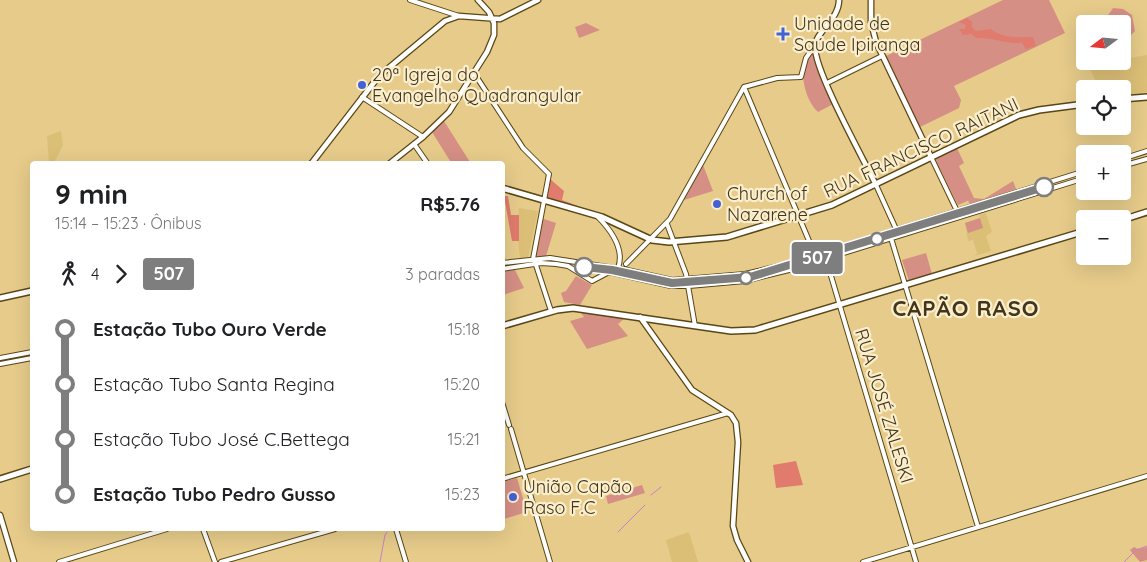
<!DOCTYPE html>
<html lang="pt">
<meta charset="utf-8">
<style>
:root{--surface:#fff;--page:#f2f2f2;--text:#202124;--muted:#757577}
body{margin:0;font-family:Quicksand,sans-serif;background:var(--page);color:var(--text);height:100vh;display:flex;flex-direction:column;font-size:19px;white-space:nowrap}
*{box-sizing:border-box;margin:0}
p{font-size:16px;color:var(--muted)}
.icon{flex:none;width:28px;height:28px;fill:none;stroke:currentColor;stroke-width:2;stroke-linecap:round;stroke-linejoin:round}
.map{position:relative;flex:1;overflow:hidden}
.details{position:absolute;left:30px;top:161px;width:475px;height:370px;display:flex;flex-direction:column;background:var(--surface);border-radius:5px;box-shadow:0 5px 20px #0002}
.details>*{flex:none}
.badge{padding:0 10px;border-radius:4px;font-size:18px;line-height:32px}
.needle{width:32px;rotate:254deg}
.controls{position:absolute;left:1076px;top:15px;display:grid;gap:10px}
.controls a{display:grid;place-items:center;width:55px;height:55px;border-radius:5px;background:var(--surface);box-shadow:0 5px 20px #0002;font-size:25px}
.map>.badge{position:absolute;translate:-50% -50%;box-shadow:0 0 0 2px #fff}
.legs{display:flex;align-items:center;gap:8px;height:55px;padding:0 25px;font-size:16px}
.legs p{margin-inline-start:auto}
.head{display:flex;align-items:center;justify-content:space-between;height:85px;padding:0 25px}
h1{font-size:28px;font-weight:700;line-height:38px}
ul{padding:0 25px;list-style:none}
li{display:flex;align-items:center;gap:18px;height:55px;font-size:19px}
li i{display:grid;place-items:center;width:8px;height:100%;margin:0 6px;background:currentColor}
li i::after{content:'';width:12px;height:12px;margin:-6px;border:4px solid;border-radius:50%;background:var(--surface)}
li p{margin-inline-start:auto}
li:first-child i{background:linear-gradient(#0000 50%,currentColor 0)}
li:last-child i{background:linear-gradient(currentColor 50%,#0000 0)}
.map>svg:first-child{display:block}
.built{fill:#dcbf76}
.green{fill:#d58f85}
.forest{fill:#e07b6e}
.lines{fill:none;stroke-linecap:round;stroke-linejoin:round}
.stream{stroke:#ca81c7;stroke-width:1}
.tertiary-casing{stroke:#594715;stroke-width:6}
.secondary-casing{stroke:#594715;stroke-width:7}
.primary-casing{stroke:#594715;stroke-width:8}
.tertiary{stroke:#fff;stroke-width:4}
.secondary{stroke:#fff;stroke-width:4.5}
.primary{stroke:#fff;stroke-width:5}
.line-1-casing{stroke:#fff;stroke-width:11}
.line-1{stroke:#7e7e7e;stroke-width:8}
.poi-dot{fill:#4362d5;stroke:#fbeecd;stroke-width:2}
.stop-1-dot{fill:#fff;stroke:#7e7e7e;stroke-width:2.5}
.labels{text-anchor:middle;stroke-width:4.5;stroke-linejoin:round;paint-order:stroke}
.poi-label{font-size:18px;fill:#41361b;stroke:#fbeecd;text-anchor:start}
.street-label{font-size:18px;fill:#41361b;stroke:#fbeecd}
.district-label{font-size:22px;font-weight:bold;letter-spacing:1px;fill:#41361b;stroke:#fbeecd}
</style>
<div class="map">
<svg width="1147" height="562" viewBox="0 0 1147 562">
<rect width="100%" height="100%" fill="#e6cb8a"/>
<path class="built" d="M1147,55v37l-24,3 -1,-6h-23l-11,-25 34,-3 1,-2z
M61,131l2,14 -8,16 -6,2 -2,-27z
M519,208l19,3 -10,47 -8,1 -3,-31z
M986,213l6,19 -6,4 5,15 -16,5 2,-3 -4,-13 -5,1 -3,-18 15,-5 -1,-3z
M689,532l9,30h-26l-6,-22z"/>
<path class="green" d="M1003,0h46l16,33 -111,53 7,14 -2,8 -41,20 -34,-71z
M1113,8l10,1 9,6 3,16 -6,6 -6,2 -1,-15h-19l-1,-6 7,-4z
M586,23l14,7 -21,8 -4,-11z
M813,53l22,50 -17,9c-13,-12 -23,-46 -5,-59z
M444,121l24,38 3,5h-19l-20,-32z
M957,148l7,15 -5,3 15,32 10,1 29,-18 3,8 -46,15 -2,-3 4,-2 -14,6 -23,-46z
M703,165l10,26 -29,9z
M541,218l15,5 -10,33h-11z
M980,218l3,10 -15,5 -3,-10z
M926,253l6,21 -23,7 -7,-21z
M514,268l10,20 -21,7 -1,-25z
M576,276l16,9 -12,20 -16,-3 -3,-9 5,-2z
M581,313l44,5 -7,6 10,12 -41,13 -17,-28 14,-4z
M517,478l10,34 -23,7 -1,-37z
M642,485l3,8 -37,11 -2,-8z
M1134,547l4,2 9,-2v13l-7,2 -10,-12z"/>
<path class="forest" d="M967,18l5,4v5l4,4 15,-2c11,10 29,8 42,8l3,9 -10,3 -4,-6c-16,1 -30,-6 -46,-5l-5,-4 -8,1 -4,-6h6l1,-4 -7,-3z
M550,179l14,12 -2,9 16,6 -32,-8z
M504,196h4l3,19h8v26h-7z
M796,461l7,24 -27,3 -3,-23z"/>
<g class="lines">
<path class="stream" d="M651,495l10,-8
M618,532l27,-27
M380,562l5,-27 2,-3
M1124,562l12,-12 11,-4"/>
<defs>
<path id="tertiary" d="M410,0l49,16
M474,73l49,75 26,26 -16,85
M827,83l55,-27
M744,87l71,168
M744,87l33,-9 24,-1 5,-19 10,-14
M362,97l61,40
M414,144l14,20
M931,157l26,54
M1122,159l25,-8
M1122,166l25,-7
M876,185l20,44 -5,9 87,289
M597,216c13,13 28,33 21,52
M667,224l19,50 9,52
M826,259l90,303
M535,262l16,49
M502,263l48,-5 77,12 45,10 73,-6 42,-10 298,-93
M626,264l44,-45 74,-132
M502,269l39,-6 15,1 12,2 24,15 17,-9 62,14h18l56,-5 44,-11 296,-92
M0,358l32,-6
M0,364l32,-6
M502,402l7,23
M511,429l39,133
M502,479l226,-66
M203,529l12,33
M396,529l10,33
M59,562l108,-33
M221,562l114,-33
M863,562l284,-86"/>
<path id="secondary" d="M839,0c0,20 -24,32 -24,47 0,25 48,111 61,138
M871,0v22l5,20 55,115
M311,164l68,-88 66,-55 14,-5 41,3 38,-19
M389,164l34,-27 26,-25 38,-60 7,-17v-12l-5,-11 -11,-12
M640,317l52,73 39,25 5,8 2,19 -5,84 4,14 11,22
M0,515l14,47"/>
<path id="primary" d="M1122,99l25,-2
M502,188l100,29 50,23 17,2 58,-5 105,-32 187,-90 20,-5 46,-6
M1122,220l25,-8
M0,298l32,-7
M502,326l55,-16 16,-2 158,23 24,-1 330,-99
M0,479l32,-10"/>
</defs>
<use href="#tertiary" class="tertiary-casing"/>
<use href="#secondary" class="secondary-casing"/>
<use href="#primary" class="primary-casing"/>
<use href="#tertiary" class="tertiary"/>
<use href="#secondary" class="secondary"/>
<use href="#primary" class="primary"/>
</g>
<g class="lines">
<defs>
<path id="line-1" d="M584,267l28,3 60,13 78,-6 294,-90"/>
</defs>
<use href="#line-1" class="line-1-casing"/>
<use href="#line-1" class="line-1"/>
</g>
<g class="poi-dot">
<path d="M780.5 26.5h5v5h5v5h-5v5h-5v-5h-5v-5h5z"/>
<circle cx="362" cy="85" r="5"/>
<circle cx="717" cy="204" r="5"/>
<circle cx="513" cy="497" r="5"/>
</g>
<g class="stop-1-dot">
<circle cx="1044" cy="187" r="9"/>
<circle cx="877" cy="239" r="6"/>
<circle cx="584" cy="267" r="9"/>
<circle cx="746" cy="278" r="6"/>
</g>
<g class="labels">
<g class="poi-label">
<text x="794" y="30">Unidade de<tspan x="794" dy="21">Saúde Ipiranga</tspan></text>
<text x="372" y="81">20ª Igreja do<tspan x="372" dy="21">Evangelho Quadrangular</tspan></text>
<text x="727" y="200">Church of<tspan x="727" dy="21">Nazarene</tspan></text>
<text x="523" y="493">União Capão<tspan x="523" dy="21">Raso F.C</tspan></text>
</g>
<g class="street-label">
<text transform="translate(921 148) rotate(-25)" y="6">RUA FRANCISCO RAITANI</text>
<text transform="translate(884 406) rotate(73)" y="6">RUA JOSÉ ZALESKI</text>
</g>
<g class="district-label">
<text x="966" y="316">CAPÃO RASO</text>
</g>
</g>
</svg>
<div class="controls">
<a><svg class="needle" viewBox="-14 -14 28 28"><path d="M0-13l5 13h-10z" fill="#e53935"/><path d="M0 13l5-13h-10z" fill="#757577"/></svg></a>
<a><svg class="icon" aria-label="locate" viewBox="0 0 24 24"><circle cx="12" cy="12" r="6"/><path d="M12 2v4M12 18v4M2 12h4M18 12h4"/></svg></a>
<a>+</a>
<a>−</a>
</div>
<b class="badge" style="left:817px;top:258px;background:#7e7e7e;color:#fff">507</b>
<section class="details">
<div class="head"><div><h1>9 min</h1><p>15:14 – 15:23 · Ônibus</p></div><b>R$5.76</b></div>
<div class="legs"><svg class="icon" aria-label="walk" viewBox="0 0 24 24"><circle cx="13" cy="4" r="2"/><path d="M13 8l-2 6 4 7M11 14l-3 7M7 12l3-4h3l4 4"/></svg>4<svg class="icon" aria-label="forward" viewBox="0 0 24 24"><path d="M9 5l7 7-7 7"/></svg><b class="badge" style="background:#7e7e7e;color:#fff">507</b><p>3 paradas</p></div>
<ul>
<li><i style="color:#7e7e7e"></i><b>Estação Tubo Ouro Verde</b><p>15:18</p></li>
<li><i style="color:#7e7e7e"></i><span>Estação Tubo Santa Regina</span><p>15:20</p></li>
<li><i style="color:#7e7e7e"></i><span>Estação Tubo José C.Bettega</span><p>15:21</p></li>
<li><i style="color:#7e7e7e"></i><b>Estação Tubo Pedro Gusso</b><p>15:23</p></li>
</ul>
</section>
</div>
